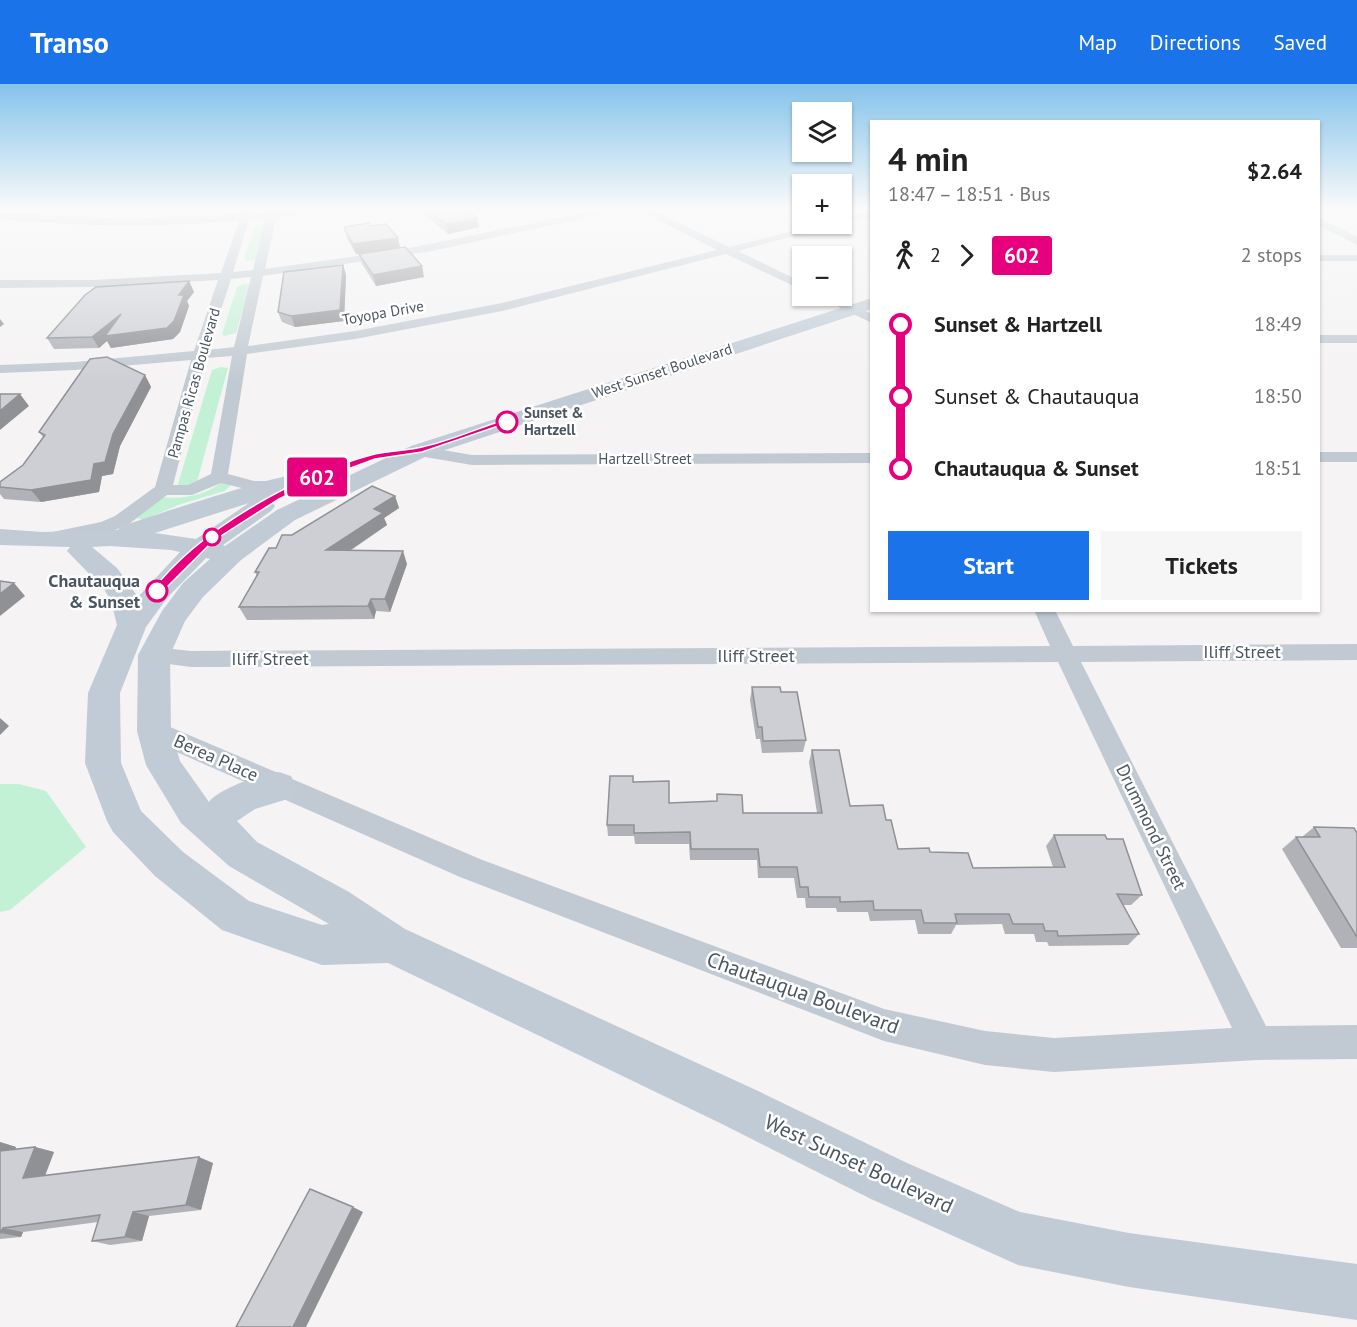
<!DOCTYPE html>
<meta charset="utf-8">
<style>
:root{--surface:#fff;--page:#f6f6f6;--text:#222;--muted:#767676;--accent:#1a73e8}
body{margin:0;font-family:"PT Sans",sans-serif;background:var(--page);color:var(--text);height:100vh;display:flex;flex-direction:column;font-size:22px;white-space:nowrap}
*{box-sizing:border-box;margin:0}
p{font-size:20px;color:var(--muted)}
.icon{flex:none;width:33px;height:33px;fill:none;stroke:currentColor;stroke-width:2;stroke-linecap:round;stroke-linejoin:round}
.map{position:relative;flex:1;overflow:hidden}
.side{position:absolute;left:870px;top:36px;width:450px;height:492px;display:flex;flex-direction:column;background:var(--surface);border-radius:0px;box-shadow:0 2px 4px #0004}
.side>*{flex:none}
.badge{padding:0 12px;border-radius:4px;font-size:21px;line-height:39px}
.fabs{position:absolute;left:792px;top:18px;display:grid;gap:12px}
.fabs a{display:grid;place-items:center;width:60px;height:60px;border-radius:0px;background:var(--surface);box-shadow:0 2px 4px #0004;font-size:30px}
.map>.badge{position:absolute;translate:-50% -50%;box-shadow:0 0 0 3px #fff}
.legs{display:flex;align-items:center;gap:9px;height:66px;padding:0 18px;font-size:20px}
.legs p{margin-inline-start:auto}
.summary{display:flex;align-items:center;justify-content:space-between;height:102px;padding:0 18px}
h1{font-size:33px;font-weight:700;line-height:45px}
.action{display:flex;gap:12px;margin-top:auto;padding:12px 18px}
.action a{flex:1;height:69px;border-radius:0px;background:var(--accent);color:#fff;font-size:24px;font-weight:700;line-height:69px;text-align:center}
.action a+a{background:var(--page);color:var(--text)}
ul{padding:0 18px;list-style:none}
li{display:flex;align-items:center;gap:21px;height:72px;font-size:22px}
li i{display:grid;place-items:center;width:9px;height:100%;margin:0 8px;background:currentColor}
li i::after{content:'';width:15px;height:15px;margin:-8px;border:4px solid;border-radius:50%;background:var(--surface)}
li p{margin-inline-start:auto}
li:first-child i{background:linear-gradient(#0000 50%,currentColor 0)}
li:last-child i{background:linear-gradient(currentColor 50%,#0000 0)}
header{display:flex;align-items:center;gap:36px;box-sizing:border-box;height:84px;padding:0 30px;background:var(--accent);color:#fff}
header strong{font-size:28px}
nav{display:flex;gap:33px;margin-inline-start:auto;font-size:21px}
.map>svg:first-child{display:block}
.green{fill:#c3f1d5}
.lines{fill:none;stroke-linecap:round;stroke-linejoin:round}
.street{fill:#c1cad2;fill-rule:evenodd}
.secondary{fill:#c1cbd6;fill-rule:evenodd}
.wall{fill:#b0b2b7}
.shaded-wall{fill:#909195}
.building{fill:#cdcfd5;stroke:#909195;stroke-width:1.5}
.line-1{fill:#e6007e;stroke:#fff;stroke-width:1.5}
.stop-1-dot{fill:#fff;stroke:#e6007e;stroke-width:3}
.labels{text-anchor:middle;stroke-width:5;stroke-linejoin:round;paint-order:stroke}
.far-street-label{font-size:15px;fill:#4a5661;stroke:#fff}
.far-stop-label{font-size:15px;font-weight:bold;fill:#4a5661;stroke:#fff;text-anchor:start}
.stop-label{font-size:18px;font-weight:bold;fill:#4a5661;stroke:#fff;text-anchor:end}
.street-label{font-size:18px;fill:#4a5661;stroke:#fff}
.near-street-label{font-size:21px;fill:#4a5661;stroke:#fff}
</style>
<header>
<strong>Transo</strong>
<nav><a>Map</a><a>Directions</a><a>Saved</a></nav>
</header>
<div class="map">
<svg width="1357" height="1243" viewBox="0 0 1357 1243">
<rect width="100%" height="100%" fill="#f5f3f3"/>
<path class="green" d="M265,139l-9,36 -10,2 -2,-2 11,-34z
M244,200l6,1 -14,48 -12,3 -2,-2 15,-47z
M221,283l7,1 -31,114 -4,3 -13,2 -2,-3 34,-114z
M222,398l9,3 -6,6 -44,13 -38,16 -6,-2 25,-21c21,3 43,-2 60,-15z
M0,700h19l27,7 40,56 -76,63 -10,2z"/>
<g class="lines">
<path class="street" d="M243,124h10l-2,6 16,-2 1,-4h10l-1,3 65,-3 -5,3 -61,7 -11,51 134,-19 210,-42h21l-198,43 -169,25 -15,70 107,-15 147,-28 215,-53 -83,-42h14l81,39 93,-23h16l-100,27 64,31v8l-76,-36 -224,57 -147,28 -108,15 -19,120 26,7h33l3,4 -3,4 -33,2 -33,-8 -29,12h-25l-38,29 -16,7 -58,12 -7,-2 -3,-4 3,-4 53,-11 14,-6 40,-29 36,-127 -116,10 -75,3v-8l75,-3 119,-11 24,-71 -126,7 -92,1v-8h92l129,-7 18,-52c-80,6 -159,6 -239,-2v-6l127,6 114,-5zM265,135l-12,51 -20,2 16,-52zM251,193l-17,70 -26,3 23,-71zM232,272l-21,118 -23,11h-15l33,-127z
M872,127v6l-30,7h-3h3v-6z
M1318,133l39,20v8l-39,-20z
M1318,171h39v6h-39z
M816,212h15l41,18v9z
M1318,251h39v8h-39z
M419,362l53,9 400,-2v10l-400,2 -59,-10 -2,-4 2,-4z
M1318,368h39v10h-39z
M1034,526h21l18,36 284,-2v16l-276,2 185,364 91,-1v34l-100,1 -203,12 -69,-7 -101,-24 -424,-164 -315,-139 -3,-7 3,-7 9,-3 9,3 317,135 404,150 101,22 69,7 178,-10 -174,-366 -867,5 -45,-6 -3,-6 3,-6 8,-2 37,4 859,-5z"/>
<path class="secondary" d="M872,214v11l-445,147 -132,64 -54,40 -38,37 -18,24 -15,34 1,76 9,30 29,41c7,-12 54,-29 68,-30 4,0 10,3 14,4l5,11 -5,11 -36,11 -18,12 20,21 92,50 56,37 351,161 151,73 113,49 109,21 228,31v56l-228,-33 -111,-22 -147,-66 -149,-75 -334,-161 -66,2 -100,-35 -67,-54 -42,-44 -6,-11 -22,-58 3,-70 29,-68 -6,-24 -7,-12 -37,-38 3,-4 -70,-2v-16l42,3 76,-2 3,-4c37,-11 177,-61 206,-54l3,5 -3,5 -64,17 8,2 4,5 -4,5 -48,34 2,1 52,-36 134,-64zM249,419l-53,36 -41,-6zM110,462l61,4 9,2 -42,45 -21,-29 -25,-21zM206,474l4,1 -27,24 -21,28 -24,44 -1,76 9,34 35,58 48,43 100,58 -7,1 -73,-24 -66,-49 -42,-41 -20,-48 -1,-70 26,-66 21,-29z"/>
</g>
<path class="wall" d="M105,124h116l-3,3 -111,1z
M416,124h47l16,19 -31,7z
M371,142l27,12 2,10 -44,6 -9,-15 -2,-9z
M359,170l65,23 -48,9 -14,-22z
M343,181l3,10 -2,46 -49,6 -13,-5 -4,-10z
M189,197l5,11 -7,9 2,5 -9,26 -7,7 -62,9 -4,-7 -8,7 -45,1 -7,-11z
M145,291l6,12 -31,59 -7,28 -11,2 -3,16 -58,10 -37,-3 -4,-5v-12l23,-17 20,-28 -4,-5z
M395,412l4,12 -15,10 3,7 -37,26 57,13 -17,48 -14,-1 -2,8 -127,1 -8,-13 18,-31 -2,-4 37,-37z
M752,603l29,5 25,48 -3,12 -41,1 -2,-14h-4l-6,-39z
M812,666l38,56 36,14 12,29 32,3 43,16 80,-1 -7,-21 8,-11 53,4 35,56 -11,10h-8l16,29 -11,11 -79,1 -2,-4h-11l-2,-8h-29l-3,-10 -46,1 -5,9h-33l-3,-14 -45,1 -2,-9h-31l-1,-4h-30l-1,-10h-8l-3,-20h-36l-1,-18h-67l-1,-16h-54l-1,-8h-26l-1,-11 26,-43 36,21 74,10h74l-8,-51z
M1314,743l43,6v115h-16l-59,-99 14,-12h6z
M0,1058l16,5 -1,2 20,-2 19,5 -9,24 168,-13 -12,47 -52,6 -7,25 -32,4 -18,-4 6,-19 -75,10 -2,5 -21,2z"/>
<path class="shaded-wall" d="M477,134l2,9 -31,7 -2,-10z
M398,154l2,10 -44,6 -3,-10z
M343,181l3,10 -2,46 -49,6 -4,-11z
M422,182l2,11 -48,9 -3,-11z
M189,197l5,11 -7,9 2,5 -9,26 -7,7 -62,9 -4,-7 -8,7 -7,-11 29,-23 58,-19z
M0,235l4,5 -4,3z
M145,291l6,12 -31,59 -7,28 -11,2 -3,16 -58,10 -10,-12 63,-26 19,-30z
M20,310l9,12 -29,24v-19z
M395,412l4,12 -15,10 3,7 -56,38 -5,-13 48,-41z
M403,467l4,13 -17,48 -5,-13z
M14,499l11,13 -25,20v-22z
M371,515l5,12 -2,8 -6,-13z
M0,634l9,8 -9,9z
M0,1058l16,5 -4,10 -12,-3z
M35,1063l19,5 -12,31 -19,-5z
M199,1073l14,6 -12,47 -15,-5z
M353,1123l10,5 -57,115h-13z
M133,1128l16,4 -7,25 -17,-4z
M3,1144l20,4 -2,5 -20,-4z"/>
<path class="building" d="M425,124h38l14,10 -31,6z
M369,139l2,3 15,-2 12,14 -45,6 -8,-14v-3z
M405,163l17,19 -49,9 -14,-21z
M343,181l-3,45 -49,6 -13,-4 6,-40z
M189,197l-10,14h5l-10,26 -7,7 -62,8 16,-22 -29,23 -45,1 38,-43 11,-8z
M107,273l38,18 -32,59 -8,28 -11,2 -3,16 -60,10 -31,-3v-5l23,-17 22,-30 -6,-3 51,-73z
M0,310h20l-20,17z
M372,402l23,10 -21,13 9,4 -57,37 77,1 -18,48h-14l-3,7 -129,1 20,-35h-4l14,-24h7l6,-13h10z
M0,497l14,2 -14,11z
M752,603h28l1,5h16l9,48 -43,1 -1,-14h-4z
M812,666h27l11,56 33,-1 3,15h5l7,29 31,-1 1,4 38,1 5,15 92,-1 -11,-32h51l2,4h16l19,56 -25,-1 22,40 -81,2 -1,-5h-12l-2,-7h-30l-4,-10h-54l2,9h-33l-3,-13h-47l-1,-9 -33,1v-5h-31l-1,-10h-8l-3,-20h-37l-2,-18h-67l-1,-17 -56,1v-8h-27l3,-49h23v6l36,-1v22l48,-2v-7l25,1 1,18h79z
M1314,743l40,1 3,5v104l-61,-100h24z
M35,1063l-12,31 176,-21 -13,48 -53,7 -8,25 -33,4 8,-26 -97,13 -3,5v-82z
M310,1105l43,18 -60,120h-57z"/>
<linearGradient id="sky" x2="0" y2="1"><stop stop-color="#85c3ea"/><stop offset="0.42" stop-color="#fafafa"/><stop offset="1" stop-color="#fafafa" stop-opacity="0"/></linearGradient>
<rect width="1357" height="298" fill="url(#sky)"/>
<path class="line-1" d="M504,336l6,2 -88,30 -47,7 -54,20 -42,20 -66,42 -52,52h-7l-2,-2c47,-62 145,-116 219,-136 15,-4 31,-4 46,-7 29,-5 58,-19 87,-28z"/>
<g class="stop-1-dot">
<circle cx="507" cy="338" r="10"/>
<circle cx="212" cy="453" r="8"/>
<circle cx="157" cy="507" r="10"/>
</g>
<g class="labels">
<g class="far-street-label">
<text transform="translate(383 229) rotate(-10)" y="5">Toyopa Drive</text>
<text transform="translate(662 287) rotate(-18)" y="5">West Sunset Boulevard</text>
<text transform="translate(194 299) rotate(-74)" y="5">Pampas Ricas Boulevard</text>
<text x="645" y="380">Hartzell Street</text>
</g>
<g class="far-stop-label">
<text x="524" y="334">Sunset &amp;<tspan x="524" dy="17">Hartzell</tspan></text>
</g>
<g class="stop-label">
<text x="140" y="503">Chautauqua<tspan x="140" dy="21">&amp; Sunset</tspan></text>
</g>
<g class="street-label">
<text x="1242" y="574">Iliff Street</text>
<text x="756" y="578">Iliff Street</text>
<text x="270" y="581">Iliff Street</text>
<text transform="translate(216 674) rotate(24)" y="6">Berea Place</text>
<text transform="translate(1151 743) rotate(64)" y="6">Drummond Street</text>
</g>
<g class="near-street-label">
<text transform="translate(803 909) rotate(20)" y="7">Chautauqua Boulevard</text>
<text transform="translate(859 1080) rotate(25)" y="7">West Sunset Boulevard</text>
</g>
</g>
</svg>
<div class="fabs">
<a><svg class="icon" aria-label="layers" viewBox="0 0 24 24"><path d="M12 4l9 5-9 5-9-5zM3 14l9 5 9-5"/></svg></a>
<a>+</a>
<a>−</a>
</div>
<b class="badge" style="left:317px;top:393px;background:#e6007e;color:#fff">602</b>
<section class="side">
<div class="summary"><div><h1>4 min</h1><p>18:47 – 18:51 · Bus</p></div><b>$2.64</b></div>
<div class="legs"><svg class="icon" aria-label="walk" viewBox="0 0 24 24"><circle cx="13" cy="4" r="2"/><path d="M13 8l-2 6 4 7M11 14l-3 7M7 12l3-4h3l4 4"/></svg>2<svg class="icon" aria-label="forward" viewBox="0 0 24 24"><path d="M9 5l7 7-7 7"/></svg><b class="badge" style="background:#e6007e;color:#fff">602</b><p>2 stops</p></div>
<ul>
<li><i style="color:#e6007e"></i><b>Sunset &amp; Hartzell</b><p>18:49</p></li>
<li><i style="color:#e6007e"></i><span>Sunset &amp; Chautauqua</span><p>18:50</p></li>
<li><i style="color:#e6007e"></i><b>Chautauqua &amp; Sunset</b><p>18:51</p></li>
</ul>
<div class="action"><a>Start</a><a>Tickets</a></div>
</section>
</div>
